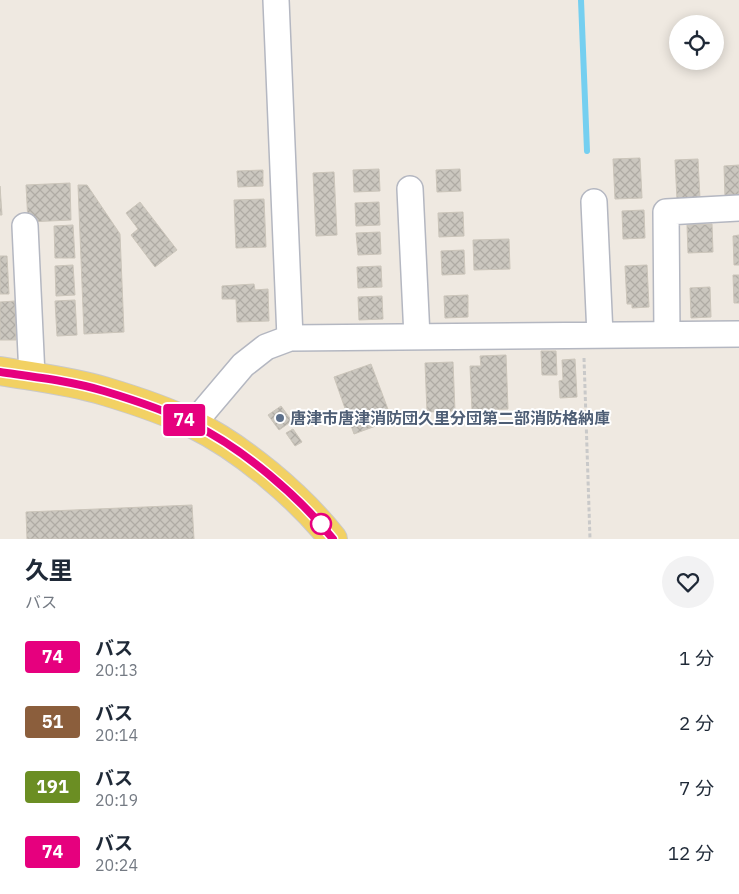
<!DOCTYPE html>
<html lang="ja">
<meta charset="utf-8">
<style>
:root{--surface:#fff;--page:#f2f2f3;--text:#1f2937;--muted:#747a83}
body{margin:0;font-family:"IBM Plex Sans","Noto Sans JP",sans-serif;background:var(--page);color:var(--text);height:100vh;display:flex;flex-direction:column;font-size:19px;white-space:nowrap}
*{box-sizing:border-box;margin:0}
p{font-size:16px;color:var(--muted)}
.icon{flex:none;width:28px;height:28px;fill:none;stroke:currentColor;stroke-width:2;stroke-linecap:round;stroke-linejoin:round}
.map{position:relative;height:539px;overflow:hidden}
.sheet{display:flex;flex-direction:column;background:var(--surface);flex:1}
.sheet>*{flex:none}
.badge{padding:0 10px;border-radius:4px;font-size:18px;line-height:32px}
.tools{position:absolute;left:669px;top:15px;display:grid;gap:10px}
.tools a{display:grid;place-items:center;width:55px;height:55px;border-radius:50%;background:var(--surface);box-shadow:0 2px 12px #0003;font-size:25px}
.map>.badge{position:absolute;translate:-50% -50%;box-shadow:0 0 0 2px #fff}
.round{display:grid;place-items:center;flex:none;width:52px;height:52px;border-radius:26px;background:var(--page)}
.headline{display:flex;align-items:center;justify-content:space-between;height:85px;padding:0 25px}
h1{font-size:24px;font-weight:700;line-height:38px}
ul{padding:0;list-style:none}
li{display:flex;align-items:center;gap:15px;height:65px;padding:0 25px}
li div{flex:1}
li b{display:block;font-size:19px}
li em{font-style:normal}
li .badge{min-width:55px;font-weight:700;text-align:center}
.map>svg:first-child{display:block}
.lines{fill:none;stroke-linecap:round;stroke-linejoin:round}
.stream{stroke:#75cff0;stroke-width:6}
.building{fill:url(#building-cross-hatch);stroke:#cbc5ba}
.minor-casing{stroke:#b4b7c1;stroke-width:28}
.major-casing{stroke:#c9c9c9;stroke-width:30}
.path{stroke:#c9c9c9;stroke-width:3;stroke-dasharray:4 2.5;stroke-linecap:butt}
.minor{stroke:#fff;stroke-width:25}
.major{stroke:#f2d163;stroke-width:28}
.line-casing{stroke:#fff;stroke-width:11}
.line{stroke:#e6007e;stroke-width:8}
.service-dot{fill:#5c6f8a;stroke:#fff;stroke-width:2}
.stop-dot{fill:#fff;stroke:#e6007e;stroke-width:2.5}
.labels{text-anchor:middle;stroke-width:4;stroke-linejoin:round;paint-order:stroke}
.service-label{font-size:16px;font-weight:bold;fill:#4e5e75;stroke:#fff;text-anchor:start}
</style>
<div class="map">
<svg width="739" height="539" viewBox="0 0 739 539">
<defs>
<pattern id="building-cross-hatch" width="8" height="8" patternUnits="userSpaceOnUse" patternTransform="scale(1.25)"><rect width="8" height="8" fill="#cbc7bf"/><path d="M0 0l8 8M0 8l8-8" fill="none" stroke="#afaba4"/></pattern>
</defs>
<rect width="100%" height="100%" fill="#efe9e1"/>
<g class="lines">
<path class="stream" d="M581,0l6,151"/>
</g>
<path class="building" d="M640,158l2,40 -27,1 -2,-40z
M698,159l2,40 -23,1 -2,-40z
M739,165v31l-14,1 -1,-31z
M379,169l1,22 -26,1 -1,-22z
M460,169l1,22 -24,1 -1,-22z
M263,170v16l-25,1 -1,-16z
M334,172l3,63 -21,1 -3,-63z
M70,183l1,37 -43,2 -2,-37z
M78,185h9l33,49 4,98 -40,2z
M0,186l2,29h-2z
M264,199l2,48 -30,1 -2,-48z
M140,202l37,48 -22,17 -24,-32 7,-6 -12,-16z
M379,202l1,23 -24,1 -1,-23z
M644,210l1,28 -22,1 -1,-28z
M463,212l1,24 -25,1 -1,-24z
M712,224l1,28 -25,1 -1,-28z
M73,225l2,33h-20l-1,-32z
M380,232l1,22 -23,1 -2,-22z
M739,235v30h-5l-1,-29z
M509,239l1,30 -36,1 -1,-30z
M464,250l1,24 -23,1 -1,-24z
M0,256h7l2,38h-9z
M73,265l2,30 -19,1 -1,-30z
M647,265l2,42 -17,1v-4h-5l-2,-38z
M381,266l1,21 -24,1 -1,-21z
M733,275h6v28h-5z
M254,284l1,6 13,-1 1,32 -32,1 -1,-23h-14v-13z
M710,287l1,30 -20,1 -1,-30z
M468,295v22l-23,1 -1,-22z
M382,296l1,23 -24,1 -1,-23z
M75,300l2,35 -20,1 -2,-35z
M15,301l1,39h-16v-38z
M541,351h15l1,24h-15z
M506,355l2,54 -36,1 -2,-44h11l-1,-10z
M575,359l2,38 -17,1 -1,-17 4,-1 -1,-20z
M453,362l2,49 -28,1 -2,-49z
M371,364l21,56 -38,14 -20,-57z
M281,406l11,15 -13,9 -11,-15z
M293,429l9,13 -7,4 -9,-13z
M192,505l2,34h-167l-1,-27z"/>
<g class="lines">
<defs>
<path id="minor" d="M276,0l14,338
M410,189l7,148
M594,202l6,133
M25,226l7,150
M667,334l-1,-122 73,-4
M193,424l50,-59 23,-18 24,-9 449,-4"/>
<path id="major" d="M0,371c35,6 71,10 104,20 30,9 61,19 89,33 49,24 106,72 140,115"/>
</defs>
<use href="#minor" class="minor-casing"/>
<use href="#major" class="major-casing"/>
<path class="path" d="M584,358l6,181"/>
<use href="#minor" class="minor"/>
<use href="#major" class="major"/>
</g>
<g class="lines">
<defs>
<path id="line" d="M0,372c35,5 71,9 104,19 30,9 61,19 89,33 49,24 106,72 140,115"/>
</defs>
<use href="#line" class="line-casing"/>
<use href="#line" class="line"/>
</g>
<circle class="service-dot" cx="280" cy="418" r="5"/>
<circle class="stop-dot" cx="321" cy="524" r="10"/>
<g class="labels">
<g class="service-label">
<text x="290" y="424">唐津市唐津消防団久里分団第二部消防格納庫</text>
</g>
</g>
</svg>
<div class="tools">
<a><svg class="icon" aria-label="locate" viewBox="0 0 24 24"><circle cx="12" cy="12" r="6"/><path d="M12 2v4M12 18v4M2 12h4M18 12h4"/></svg></a>
</div>
<b class="badge" style="left:184px;top:420px;background:#e6007e;color:#fff">74</b>
</div>
<section class="sheet">
<div class="headline"><div><h1>久里</h1><p>バス</p></div><a class="round"><svg class="icon" aria-label="heart" viewBox="0 0 24 24"><path d="M12 20l-8-8c-3-5 5-10 8-4 3-6 11-1 8 4z"/></svg></a></div>
<ul>
<li><span class="badge" style="background:#e6007e;color:#fff">74</span><div><b>バス</b><p>20:13</p></div><em>1 分</em></li>
<li><span class="badge" style="background:#8b5e3c;color:#fff">51</span><div><b>バス</b><p>20:14</p></div><em>2 分</em></li>
<li><span class="badge" style="background:#6b8e23;color:#fff">191</span><div><b>バス</b><p>20:19</p></div><em>7 分</em></li>
<li><span class="badge" style="background:#e6007e;color:#fff">74</span><div><b>バス</b><p>20:24</p></div><em>12 分</em></li>
</ul>
</section>
